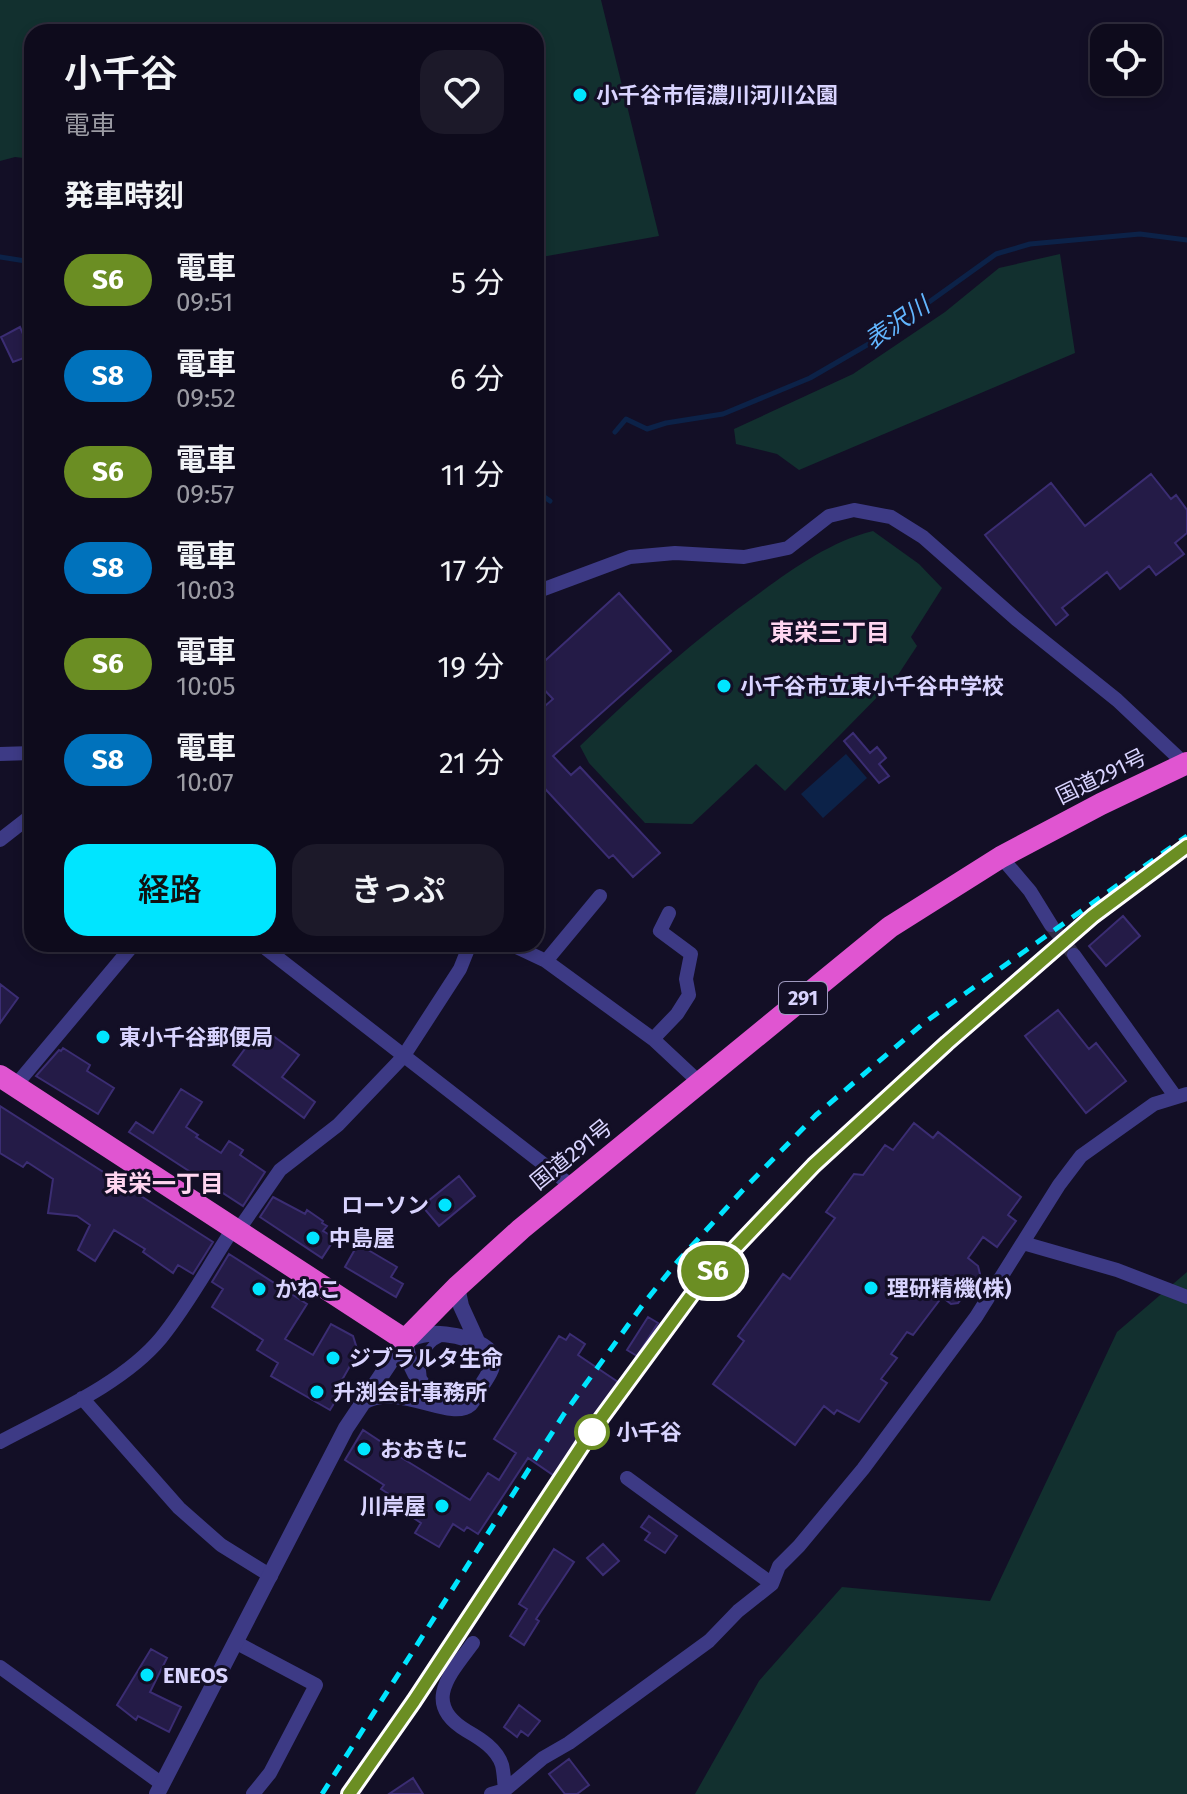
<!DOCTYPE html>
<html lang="ja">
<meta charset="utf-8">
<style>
:root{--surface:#0e0b1c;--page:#1c1929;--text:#f1f3f6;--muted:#9b9ba3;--line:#2e2b3b;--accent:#00e5ff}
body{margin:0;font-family:"Fira Sans","Noto Sans JP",sans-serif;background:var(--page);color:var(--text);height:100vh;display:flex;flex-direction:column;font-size:30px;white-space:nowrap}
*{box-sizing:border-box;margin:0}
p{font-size:26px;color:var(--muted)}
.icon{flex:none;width:44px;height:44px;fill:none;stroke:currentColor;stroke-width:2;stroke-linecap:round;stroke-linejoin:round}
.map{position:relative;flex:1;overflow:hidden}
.side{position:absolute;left:24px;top:24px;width:520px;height:928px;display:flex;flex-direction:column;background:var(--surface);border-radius:24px;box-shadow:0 4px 12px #0003,0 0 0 2px var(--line)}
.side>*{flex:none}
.badge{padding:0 16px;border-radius:26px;font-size:28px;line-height:52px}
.fabs{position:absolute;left:1090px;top:24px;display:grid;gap:16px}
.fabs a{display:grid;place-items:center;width:72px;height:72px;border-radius:16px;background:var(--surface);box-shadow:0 4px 12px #0003,0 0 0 2px var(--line);font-size:40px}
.map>.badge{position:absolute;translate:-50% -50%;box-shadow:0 0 0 4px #fff}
h2{padding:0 40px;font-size:30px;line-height:72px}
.round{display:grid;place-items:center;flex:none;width:84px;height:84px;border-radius:24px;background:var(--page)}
.head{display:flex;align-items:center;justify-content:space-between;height:136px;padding:0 40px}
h1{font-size:38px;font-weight:600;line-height:60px}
.cta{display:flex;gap:16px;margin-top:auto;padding:16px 40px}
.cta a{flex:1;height:92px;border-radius:24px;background:var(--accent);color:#111;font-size:32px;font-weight:600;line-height:92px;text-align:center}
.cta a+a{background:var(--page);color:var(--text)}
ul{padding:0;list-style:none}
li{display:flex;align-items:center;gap:24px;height:96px;padding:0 40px}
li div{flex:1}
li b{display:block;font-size:30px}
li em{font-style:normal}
li .badge{min-width:88px;font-weight:700;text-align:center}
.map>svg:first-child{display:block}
.green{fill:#12302f}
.water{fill:#0c2248}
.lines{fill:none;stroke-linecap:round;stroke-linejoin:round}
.stream{stroke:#0c2248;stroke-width:5}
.building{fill:#241b47;stroke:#3b2d73;stroke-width:2}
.minor-tunnel{stroke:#312d47;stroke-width:14;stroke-dasharray:14 7;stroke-linecap:butt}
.service{stroke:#3d3a85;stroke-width:7}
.minor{stroke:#3d3a85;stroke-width:14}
.tertiary{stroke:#3d3a85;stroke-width:16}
.trunk{stroke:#e055d1;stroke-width:22}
.rail{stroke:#00e5ff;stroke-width:5;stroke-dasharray:12 10;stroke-linecap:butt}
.line-casing{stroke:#fff;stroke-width:18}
.line{stroke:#6b8e23;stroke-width:12}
.poi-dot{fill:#00e5ff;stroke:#130f26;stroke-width:3}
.stop-dot{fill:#fff;stroke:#6b8e23;stroke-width:4}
.labels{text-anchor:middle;stroke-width:6;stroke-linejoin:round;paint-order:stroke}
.shield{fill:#130f26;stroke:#9e99be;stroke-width:2}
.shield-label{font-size:20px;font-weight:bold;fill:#d9d4ff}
.poi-label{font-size:22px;font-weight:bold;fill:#d9d4ff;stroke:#130f26;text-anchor:start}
.street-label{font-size:22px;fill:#d9d4ff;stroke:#130f26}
.stop-label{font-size:22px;font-weight:bold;fill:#d9d4ff;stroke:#130f26;text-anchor:start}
.water-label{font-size:24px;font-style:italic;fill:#62b6ff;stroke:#130f26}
.neighbourhood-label{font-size:24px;font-weight:bold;fill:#ffd6f0;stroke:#130f26}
</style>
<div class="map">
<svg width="1187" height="1794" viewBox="0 0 1187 1794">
<rect width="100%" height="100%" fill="#130f26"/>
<path class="green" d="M0,0h601l58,236 -123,22v-226h-504v127l-17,-2 -15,4z
M1060,254l15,99 -276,117 -22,-16 -41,-10 -2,-15 119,-55 92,-62 54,-44z
M873,531l46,33 23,24 -31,49 6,9 -21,32 -111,113 -29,-27 -64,60 -47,-1 -56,-60 -9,-17c57,-55 116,-108 181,-154 34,-25 71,-51 112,-61z
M1187,1272v522h-492l64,-113 83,-94 148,14 127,-269z"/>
<path class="water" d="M846,754l21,24 -44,40 -22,-24z"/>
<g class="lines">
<path class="stream" d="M0,257l32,5
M615,432l11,-13 21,10 19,-6 57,-9 87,-36 69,-40 117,-84 34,-10 110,-10 47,6
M536,491l14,10"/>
</g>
<path class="building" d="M20,327l12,28 -19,7 -12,-25z
M1151,474l20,25 5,-4 11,15v23l-12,10 9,11 -28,21 -7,-9 -29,23 -13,-17 -45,36 6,7 -12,10 -71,-90 66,-52 34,43z
M619,593l52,58 -118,105 18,19 9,-8 80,86 -27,24 -20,-22 -4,3 -73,-79v-65l17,-15 -17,-18v-12z
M853,733l17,20 7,-6 9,11 -7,6 10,12 -10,7 -35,-42z
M1123,916l17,20 -34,30 -17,-20z
M0,984l18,14 -18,25z
M1058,1010l31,39 7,-6 30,38 -40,32 -61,-77z
M261,1027l38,28 -17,22 33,25 -11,16 -71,-53z
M63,1048l27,17 -3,6 27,17 -16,26 -62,-38 23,-26 2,1z
M181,1089l21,13 -16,25 12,8 -2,2 25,16 8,-12 14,9 -3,5 25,17 -22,34 -114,-74 7,-10 17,11z
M0,1106l213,136 -20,32 -15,-9 -5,8 -30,-21 2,-3 -31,-19 -19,31 -17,-11 12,-25 -13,-9 -29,-3 5,-34 -26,-17 -4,5 -23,-14z
M914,1123l19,15 5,-6 83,65 -13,18 8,6 -19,26 -14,-10 -15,21 10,8 2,8 -22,29 -7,1 -9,-7 -29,38 -6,-3 -16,22 6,4 -16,21 6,4 -28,39 -22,-12 -3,4 -10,-8 -29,39 -82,-61 31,-43 -6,-5 45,-62 7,5 45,-61 -9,-6 28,-38 9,1 22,-30 8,5z
M459,1176l16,20 -36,30 -17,-20z
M273,1197l32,17 2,-4 16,11 -1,2 5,3 -4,5 12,7 -13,20 -62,-41z
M358,1244l39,23 -6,10 12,7 -7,13 -51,-30z
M229,1254l78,50 -22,35 28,16 18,-31 22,12 5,16 -20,35 -3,8 3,2 -8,13 -59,-34 7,-13 -21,-13 6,-10 -51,-33 11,-18 -11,-7z
M648,1317l10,6 -21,33 -10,-6z
M570,1334l15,10 -7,11 40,27 -62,95 -28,-19 -50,76 -11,-7 -3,4 -11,-7 -14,23 -24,-14 6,-10 -24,-16 4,-5 -20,-13 3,-4 -39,-25 18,-30 35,23 -1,2 73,45 18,-27 11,7 17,-27 -22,-14 65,-103 7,4z
M649,1516l28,20 -12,17 -20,-13 5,-7 -9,-6z
M603,1544l16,17 -16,14 -16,-17z
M554,1549l20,13 -38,57 3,2 -15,24 -14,-9 17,-27 -8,-5z
M151,1649l16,9 -17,34 31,15 -12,25 -31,-16 -2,4 -19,-15z
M519,1705l21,16 -12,15 -7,-5 -4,6 -13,-10z
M569,1759l20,26 -12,9h-12l-16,-20z
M413,1778l10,16h-34z"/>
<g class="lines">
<path class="minor-tunnel" d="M1051,925l23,30"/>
<path class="service" d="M423,1375c-3,-15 4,-30 17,-36"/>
<path class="minor" d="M536,592l94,-35 45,-4 69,4 44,-9 41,-32 25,-6 37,7 32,20 93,82 101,81 68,64
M0,754l32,-1
M0,840l32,-25
M1001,857l29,34 21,34
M260,944l313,243
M510,944l36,17 107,78 45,42
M1074,955l101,141
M546,961l54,-65
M653,1039l24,-25 12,-19 -3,-16 5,-25 -31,-23 9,-18
M15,1086l119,-142
M237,1232l43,-62 58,-45 65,-68 57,-88 10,-25
M1023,1243l94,27 70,27
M82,1398l97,110 42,37 50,31
M0,1442c52,-28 123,-58 161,-104 27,-33 48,-73 72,-109
M627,1478l145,106
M235,1642l81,43 -46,88 -17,21
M473,1643c-23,31 -52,61 -6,88 14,8 30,18 35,34 2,8 2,17 3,25
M0,1667l162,117
M491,1794l14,-4 38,-32 26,-15 140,-102 29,-30 34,-27 7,-18 20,-20 64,-77 113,-152 83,-132 22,-29 73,-52 33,-10"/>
<path class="tertiary" d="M457,1287l4,19 16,35
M405,1340c4,31 14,41 34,64
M157,1794l189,-366 59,-88c8,-2 17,-6 24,-6 16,-2 63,6 64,26 0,10 -8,20 -13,28 -3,4 -6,12 -10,16 -19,17 -71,-23 -107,-2"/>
<path class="trunk" d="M0,1076l405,264 52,-53 64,-58 369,-302 111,-70 100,-53 86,-41"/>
<path class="rail" d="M322,1794l242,-380 80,-111 34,-42 64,-70 74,-76 109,-93 262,-186
M349,1794l65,-93 180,-273 102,-139 118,-124 133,-122 173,-147"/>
</g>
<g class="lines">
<defs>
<path id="line" d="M349,1794l65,-93 180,-273 102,-139 118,-124 133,-122 146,-127 94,-70"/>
</defs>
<use href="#line" class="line-casing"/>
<use href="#line" class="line"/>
</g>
<g class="poi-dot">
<circle cx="580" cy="95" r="8"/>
<circle cx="724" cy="686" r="8"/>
<circle cx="103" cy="1037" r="8"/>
<circle cx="445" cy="1205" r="8"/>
<circle cx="313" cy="1238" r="8"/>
<circle cx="871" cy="1288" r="8"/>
<circle cx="259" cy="1289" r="8"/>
<circle cx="333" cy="1358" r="8"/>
<circle cx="317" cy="1392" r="8"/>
<circle cx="364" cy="1449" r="8"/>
<circle cx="442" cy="1506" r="8"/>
<circle cx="147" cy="1675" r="8"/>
</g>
<circle class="stop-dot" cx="592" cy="1432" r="16"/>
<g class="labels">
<rect class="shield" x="779" y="982" width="48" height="32" rx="6"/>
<g class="shield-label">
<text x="803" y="1005">291</text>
</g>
<g class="poi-label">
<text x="596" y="103">小千谷市信濃川河川公園</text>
<text x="740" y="694">小千谷市立東小千谷中学校</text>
<text x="119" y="1045">東小千谷郵便局</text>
<text x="429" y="1213" text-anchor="end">ローソン</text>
<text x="329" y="1246">中島屋</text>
<text x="887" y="1296">理研精機(株)</text>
<text x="275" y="1297">かねこ</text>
<text x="349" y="1366">ジブラルタ生命</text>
<text x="333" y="1400">升渕会計事務所</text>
<text x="380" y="1457">おおきに</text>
<text x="426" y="1514" text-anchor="end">川岸屋</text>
<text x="163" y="1683">ENEOS</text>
</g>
<g class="street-label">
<text transform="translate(1101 776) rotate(-26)" y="8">国道291号</text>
<text transform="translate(571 1154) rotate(-39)" y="8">国道291号</text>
</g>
<g class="stop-label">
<text x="616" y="1440">小千谷</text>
</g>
<g class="water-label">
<text transform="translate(897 323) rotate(-34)" y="8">表沢川</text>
</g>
<g class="neighbourhood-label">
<text x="830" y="641">東栄三丁目</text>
<text x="164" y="1192">東栄一丁目</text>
</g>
</g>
</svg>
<div class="fabs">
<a><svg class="icon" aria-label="locate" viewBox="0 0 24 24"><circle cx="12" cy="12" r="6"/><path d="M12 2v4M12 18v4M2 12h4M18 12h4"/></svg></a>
</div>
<b class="badge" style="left:713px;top:1271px;background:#6b8e23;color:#fff">S6</b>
<section class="side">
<div class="head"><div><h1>小千谷</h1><p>電車</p></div><a class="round"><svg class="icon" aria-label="heart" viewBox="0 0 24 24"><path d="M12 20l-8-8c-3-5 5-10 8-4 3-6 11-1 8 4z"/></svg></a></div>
<h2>発車時刻</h2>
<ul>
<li><span class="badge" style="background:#6b8e23;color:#fff">S6</span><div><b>電車</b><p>09:51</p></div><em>5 分</em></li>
<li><span class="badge" style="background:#0072bc;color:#fff">S8</span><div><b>電車</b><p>09:52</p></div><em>6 分</em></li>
<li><span class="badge" style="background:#6b8e23;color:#fff">S6</span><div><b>電車</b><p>09:57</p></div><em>11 分</em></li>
<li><span class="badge" style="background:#0072bc;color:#fff">S8</span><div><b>電車</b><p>10:03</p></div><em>17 分</em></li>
<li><span class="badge" style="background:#6b8e23;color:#fff">S6</span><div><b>電車</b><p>10:05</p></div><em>19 分</em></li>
<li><span class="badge" style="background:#0072bc;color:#fff">S8</span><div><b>電車</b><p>10:07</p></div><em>21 分</em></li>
</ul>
<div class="cta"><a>経路</a><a>きっぷ</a></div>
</section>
</div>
